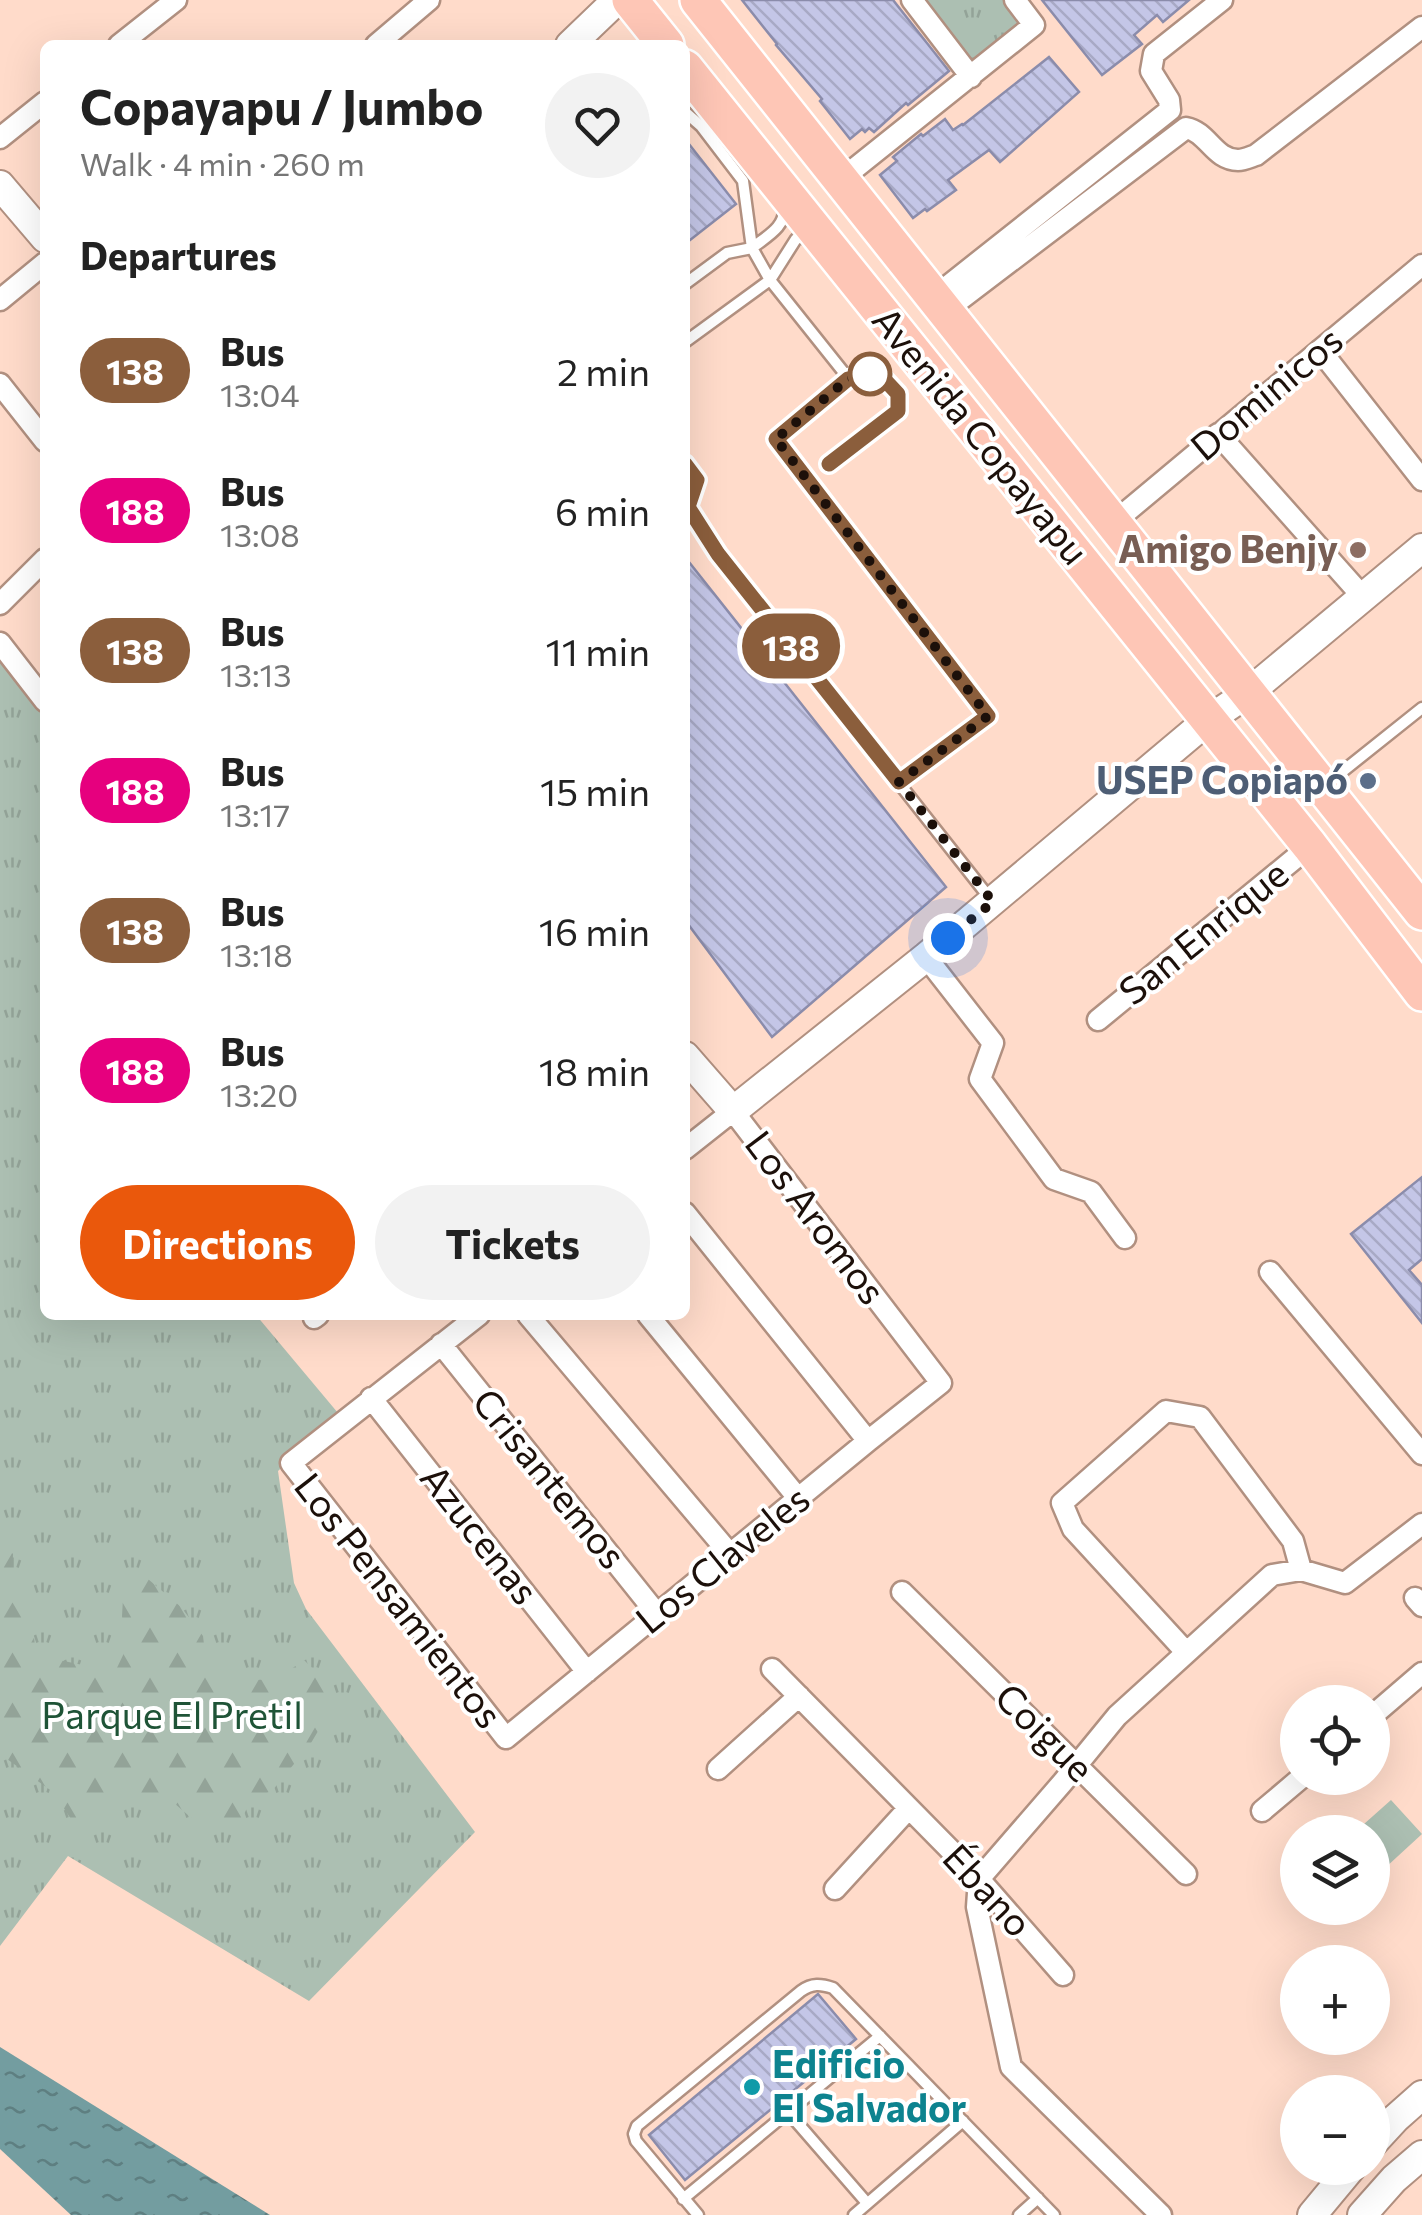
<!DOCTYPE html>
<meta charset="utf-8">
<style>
:root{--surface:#fff;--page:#f2f2f2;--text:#222;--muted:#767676;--accent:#ea580c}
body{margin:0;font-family:Commissioner,sans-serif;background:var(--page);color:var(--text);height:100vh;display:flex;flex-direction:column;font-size:38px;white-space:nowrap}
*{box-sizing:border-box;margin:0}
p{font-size:32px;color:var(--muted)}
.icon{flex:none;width:55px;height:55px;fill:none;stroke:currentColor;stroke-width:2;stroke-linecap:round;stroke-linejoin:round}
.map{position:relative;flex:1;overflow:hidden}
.panel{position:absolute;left:40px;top:40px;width:650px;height:1280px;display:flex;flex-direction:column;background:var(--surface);border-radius:15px;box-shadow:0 10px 40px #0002}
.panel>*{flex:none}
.badge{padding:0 20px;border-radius:32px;font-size:35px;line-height:65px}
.tools{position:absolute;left:1280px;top:1685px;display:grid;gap:20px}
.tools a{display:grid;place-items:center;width:110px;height:110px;border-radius:50%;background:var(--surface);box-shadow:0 10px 40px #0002;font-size:50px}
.you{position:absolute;width:50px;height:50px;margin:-25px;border:8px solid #fff;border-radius:50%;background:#1a73e8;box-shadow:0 0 0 15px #1a73e833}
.map>.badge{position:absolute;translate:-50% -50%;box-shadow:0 0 0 5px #fff}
h2{padding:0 40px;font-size:38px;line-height:90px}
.round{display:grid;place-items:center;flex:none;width:105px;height:105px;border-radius:52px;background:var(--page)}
.headline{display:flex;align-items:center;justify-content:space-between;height:170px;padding:0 40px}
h1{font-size:48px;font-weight:700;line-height:75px}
.button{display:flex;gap:20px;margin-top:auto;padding:20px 40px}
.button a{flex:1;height:115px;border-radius:60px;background:var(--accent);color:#fff;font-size:40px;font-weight:700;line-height:115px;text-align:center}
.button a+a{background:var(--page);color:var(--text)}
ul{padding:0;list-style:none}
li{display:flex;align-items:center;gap:30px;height:140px;padding:0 40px}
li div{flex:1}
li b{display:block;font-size:38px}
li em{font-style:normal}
li .badge{min-width:110px;font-weight:700;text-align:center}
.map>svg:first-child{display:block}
.grass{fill:url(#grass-tufts)}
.forest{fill:url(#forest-firs)}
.garden{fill:#acbfb2}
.water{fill:url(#water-ripples)}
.building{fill:url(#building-back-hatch);stroke:#8b8cab;stroke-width:2.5}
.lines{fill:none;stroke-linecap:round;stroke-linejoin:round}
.service-casing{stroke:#b19080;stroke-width:15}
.minor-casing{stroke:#b19080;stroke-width:25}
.tertiary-casing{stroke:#b19080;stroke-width:32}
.trunk-casing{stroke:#fff;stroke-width:40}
.service{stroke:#fff;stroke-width:10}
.minor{stroke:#fff;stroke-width:20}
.tertiary{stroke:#fff;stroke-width:28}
.trunk{stroke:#fec6b6;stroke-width:35}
.line-casing{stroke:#fff;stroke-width:22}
.line{stroke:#8b5e3c;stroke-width:15}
.walk{stroke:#1c100a;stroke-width:10;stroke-dasharray:0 18}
.stop-dot{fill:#fff;stroke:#8b5e3c;stroke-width:5}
.education-dot{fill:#8d6e63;stroke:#fff;stroke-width:4}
.service-dot{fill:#5c6f8a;stroke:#fff;stroke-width:4}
.culture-dot{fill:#0f9aa8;stroke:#fff;stroke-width:4}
.labels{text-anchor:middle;stroke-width:8;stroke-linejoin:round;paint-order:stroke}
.street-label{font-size:38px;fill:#1c100a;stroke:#fff}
.education-label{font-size:38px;font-weight:bold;fill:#785e54;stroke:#fff;text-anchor:end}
.service-label{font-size:38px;font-weight:bold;fill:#4e5e75;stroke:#fff;text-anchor:end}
.park-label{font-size:38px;fill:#1f5437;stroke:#fff}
.culture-label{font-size:38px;font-weight:bold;fill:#0d838f;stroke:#fff;text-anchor:start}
</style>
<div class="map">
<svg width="1422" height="2215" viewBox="0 0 1422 2215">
<defs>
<pattern id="grass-tufts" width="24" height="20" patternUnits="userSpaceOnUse" patternTransform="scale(2.5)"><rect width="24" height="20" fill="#acbfb2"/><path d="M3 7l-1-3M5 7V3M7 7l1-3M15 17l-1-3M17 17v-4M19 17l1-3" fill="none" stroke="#93a398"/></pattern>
<pattern id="forest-firs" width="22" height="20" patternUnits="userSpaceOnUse" patternTransform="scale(2.5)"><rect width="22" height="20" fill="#acbfb2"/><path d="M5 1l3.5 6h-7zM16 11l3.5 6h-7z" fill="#93a398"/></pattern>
<pattern id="water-ripples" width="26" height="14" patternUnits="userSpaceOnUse" patternTransform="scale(2.5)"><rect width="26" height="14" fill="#739da0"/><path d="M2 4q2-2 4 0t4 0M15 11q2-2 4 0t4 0" fill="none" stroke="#5e7f81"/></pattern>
<pattern id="building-back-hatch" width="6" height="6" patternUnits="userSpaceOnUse" patternTransform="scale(2.5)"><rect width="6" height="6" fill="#c4c6e7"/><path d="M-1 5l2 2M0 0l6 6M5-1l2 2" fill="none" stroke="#a8a9c5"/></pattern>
</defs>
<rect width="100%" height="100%" fill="#ffdbca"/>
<path class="grass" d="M922,0h83l17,21 -51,40z
M0,659l45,57v599h211l82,98 -60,58 16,112 12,26 169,223 -166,169 -241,-145 -68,90z"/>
<path class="forest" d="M0,1540l13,14 -1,41 20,25 4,35 79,17 10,-21 -3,-35 2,-35 11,-13 46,39 22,29 4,34 28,11 42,-2 27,-19 20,20 3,36 -16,27 -39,48 -21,8 -10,22 -45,1 -30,-26 -48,-4 -28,29 -15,4 -22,-33 -53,-38z"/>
<path class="garden" d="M1391,1800l31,34 -49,45 -1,-47h-17z"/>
<path class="water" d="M0,2047l270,168h-199l-71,-66z"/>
<path class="building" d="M742,0h151l56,71 -41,34 -2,-2 -32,29 -5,-4 -4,4 -3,-3 -12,10 -30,-38 2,-2 -46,-54 1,-1z
M1042,0h147l-26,22 -6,-7 -23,20 8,9 -40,31z
M1049,57l30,35 -79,70 -11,-12 -41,30 8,10 -29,21 -2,-2 -12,9 -33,-43 17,-14 -4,-4 28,-23 2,2 22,-17 8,11 9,-6 1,1z
M685,139l51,65 -51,40z
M685,557l261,330 -174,150 -87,-117z
M1422,1177v82l-13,11 13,15v38l-71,-89z
M818,1994l38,45 -171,141 -36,-45z"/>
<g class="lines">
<defs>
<path id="service" d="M685,112l16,14 42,55 9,67 -25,5 -42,31
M784,207c2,20 -17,29 -32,41l18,32 79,99
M685,342l85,-62 26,-41 8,-2 8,2
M685,464l12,17 -9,26 30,47 274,347
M829,464l69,-53 -1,-17 -14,-15 -13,-5 -21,5 -73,60 212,277 -89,66
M1328,783l94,-75
M788,2112l79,91
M683,2199l197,-163
M698,2215l-62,-74 -2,-7 3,-8 164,-135c11,-8 20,-7 32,-3l221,227
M854,2215l109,-94
M1019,2215l19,-17"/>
<path id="minor" d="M912,0l59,77
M119,45l57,-45
M376,45l53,-45
M0,138l45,-36
M839,181l195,-156 -19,-25
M934,297l236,-187 -1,-10 -18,-29 3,-17 68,-54
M0,300l45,-37
M945,311l241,-183c22,4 28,32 52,32 6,0 12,-3 18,-5l166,-128
M1320,350l102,130
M0,384l45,57
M1218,434l145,163
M1113,523l309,-258
M0,604l45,-45
M0,643l45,58
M926,957l67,86 -13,36 74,100 37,13 34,46
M1098,1020l212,-174
M685,1213l183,228
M1270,1272l152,182
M479,1315l-188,148 215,275 362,-297 73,-58 -208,-272 -48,38
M528,1315l202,239
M648,1315l150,183
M314,1318l4,-3
M441,1344l216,270
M371,1398l216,274
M902,1592l284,282
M1415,1598l7,8
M1186,1652l-113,-123 -11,-26 104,-92 34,6 93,124 8,29
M772,1669l207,210 84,96
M1372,1716l50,-43
M718,1769l81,-73
M1262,1811l39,-33
M835,1889l74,-81
M1161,2215l-150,-148 -34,-160 2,-28 84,-97 54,-66 155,-141 29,-5 44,13 77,-59"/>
<path id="tertiary" d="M570,45l47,-45
M0,185l45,53
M685,1056l48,55 193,-154 282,-237 40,-27 174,-145
M1372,2144l24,-26 26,-23
M1312,2215l39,-47
M1362,2215l32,-36 28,-24"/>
<path id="trunk" d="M630,0l36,45
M698,0l724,912
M685,68l625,778 112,147"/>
</defs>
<use href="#service" class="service-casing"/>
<use href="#minor" class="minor-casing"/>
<use href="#tertiary" class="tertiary-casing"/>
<use href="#trunk" class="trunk-casing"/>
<use href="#service" class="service"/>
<use href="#minor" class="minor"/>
<use href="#tertiary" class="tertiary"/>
<use href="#trunk" class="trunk"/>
</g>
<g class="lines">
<defs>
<path id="line" d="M685,464l12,16 -9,27 30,47 181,228 89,-66 -212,-277 72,-60 22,-5 14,5 14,15v17l-69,53"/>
</defs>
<use href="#line" class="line-casing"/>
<use href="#line" class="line"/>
<path class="walk" d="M870,374l-22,5 -72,60 212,277 -89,66 94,120 -45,36"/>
</g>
<circle class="stop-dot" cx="870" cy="374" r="20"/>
<circle class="education-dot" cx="1358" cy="550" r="10"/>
<circle class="service-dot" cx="1368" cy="781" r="10"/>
<circle class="culture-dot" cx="752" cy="2087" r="10"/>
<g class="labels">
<g class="street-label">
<text transform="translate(1267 394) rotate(-40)" y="13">Dominicos</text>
<text transform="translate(980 436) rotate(51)" y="13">Avenida Copayapu</text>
<text transform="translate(1204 933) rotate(-39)" y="13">San Enrique</text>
<text transform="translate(815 1218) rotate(53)" y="13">Los Aromos</text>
<text transform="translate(549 1479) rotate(51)" y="13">Crisantemos</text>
<text transform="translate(479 1535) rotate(52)" y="13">Azucenas</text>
<text transform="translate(723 1560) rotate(-39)" y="13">Los Claveles</text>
<text transform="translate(398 1601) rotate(52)" y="13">Los Pensamientos</text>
<text transform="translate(1044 1733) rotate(45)" y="13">Coigue</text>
<text transform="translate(987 1891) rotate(47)" y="13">Ébano</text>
</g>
<g class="education-label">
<text x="1338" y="563">Amigo Benjy</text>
</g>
<g class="service-label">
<text x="1348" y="794">USEP Copiapó</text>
</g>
<g class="park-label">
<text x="172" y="1729">Parque El Pretil</text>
</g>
<g class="culture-label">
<text x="772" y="2078">Edificio<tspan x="772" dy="44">El Salvador</tspan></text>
</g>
</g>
</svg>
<div class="tools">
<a><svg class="icon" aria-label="locate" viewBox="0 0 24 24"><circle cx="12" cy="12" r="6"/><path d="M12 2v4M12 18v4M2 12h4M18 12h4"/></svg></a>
<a><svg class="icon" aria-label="layers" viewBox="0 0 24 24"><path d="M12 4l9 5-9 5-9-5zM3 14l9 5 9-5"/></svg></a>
<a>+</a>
<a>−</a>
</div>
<div class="you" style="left:948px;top:938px"></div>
<b class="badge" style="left:791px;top:646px;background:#8b5e3c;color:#fff">138</b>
<section class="panel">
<div class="headline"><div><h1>Copayapu / Jumbo</h1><p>Walk · 4 min · 260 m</p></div><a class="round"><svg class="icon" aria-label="heart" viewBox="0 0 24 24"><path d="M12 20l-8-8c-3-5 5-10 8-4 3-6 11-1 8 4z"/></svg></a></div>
<h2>Departures</h2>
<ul>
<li><span class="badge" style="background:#8b5e3c;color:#fff">138</span><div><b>Bus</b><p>13:04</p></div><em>2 min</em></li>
<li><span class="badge" style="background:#e6007e;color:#fff">188</span><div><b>Bus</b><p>13:08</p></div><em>6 min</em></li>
<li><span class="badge" style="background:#8b5e3c;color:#fff">138</span><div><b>Bus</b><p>13:13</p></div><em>11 min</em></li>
<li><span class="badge" style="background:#e6007e;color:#fff">188</span><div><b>Bus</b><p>13:17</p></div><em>15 min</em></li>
<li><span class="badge" style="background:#8b5e3c;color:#fff">138</span><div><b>Bus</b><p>13:18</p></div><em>16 min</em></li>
<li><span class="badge" style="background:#e6007e;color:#fff">188</span><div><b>Bus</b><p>13:20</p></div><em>18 min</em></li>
</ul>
<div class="button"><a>Directions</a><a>Tickets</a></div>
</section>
</div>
